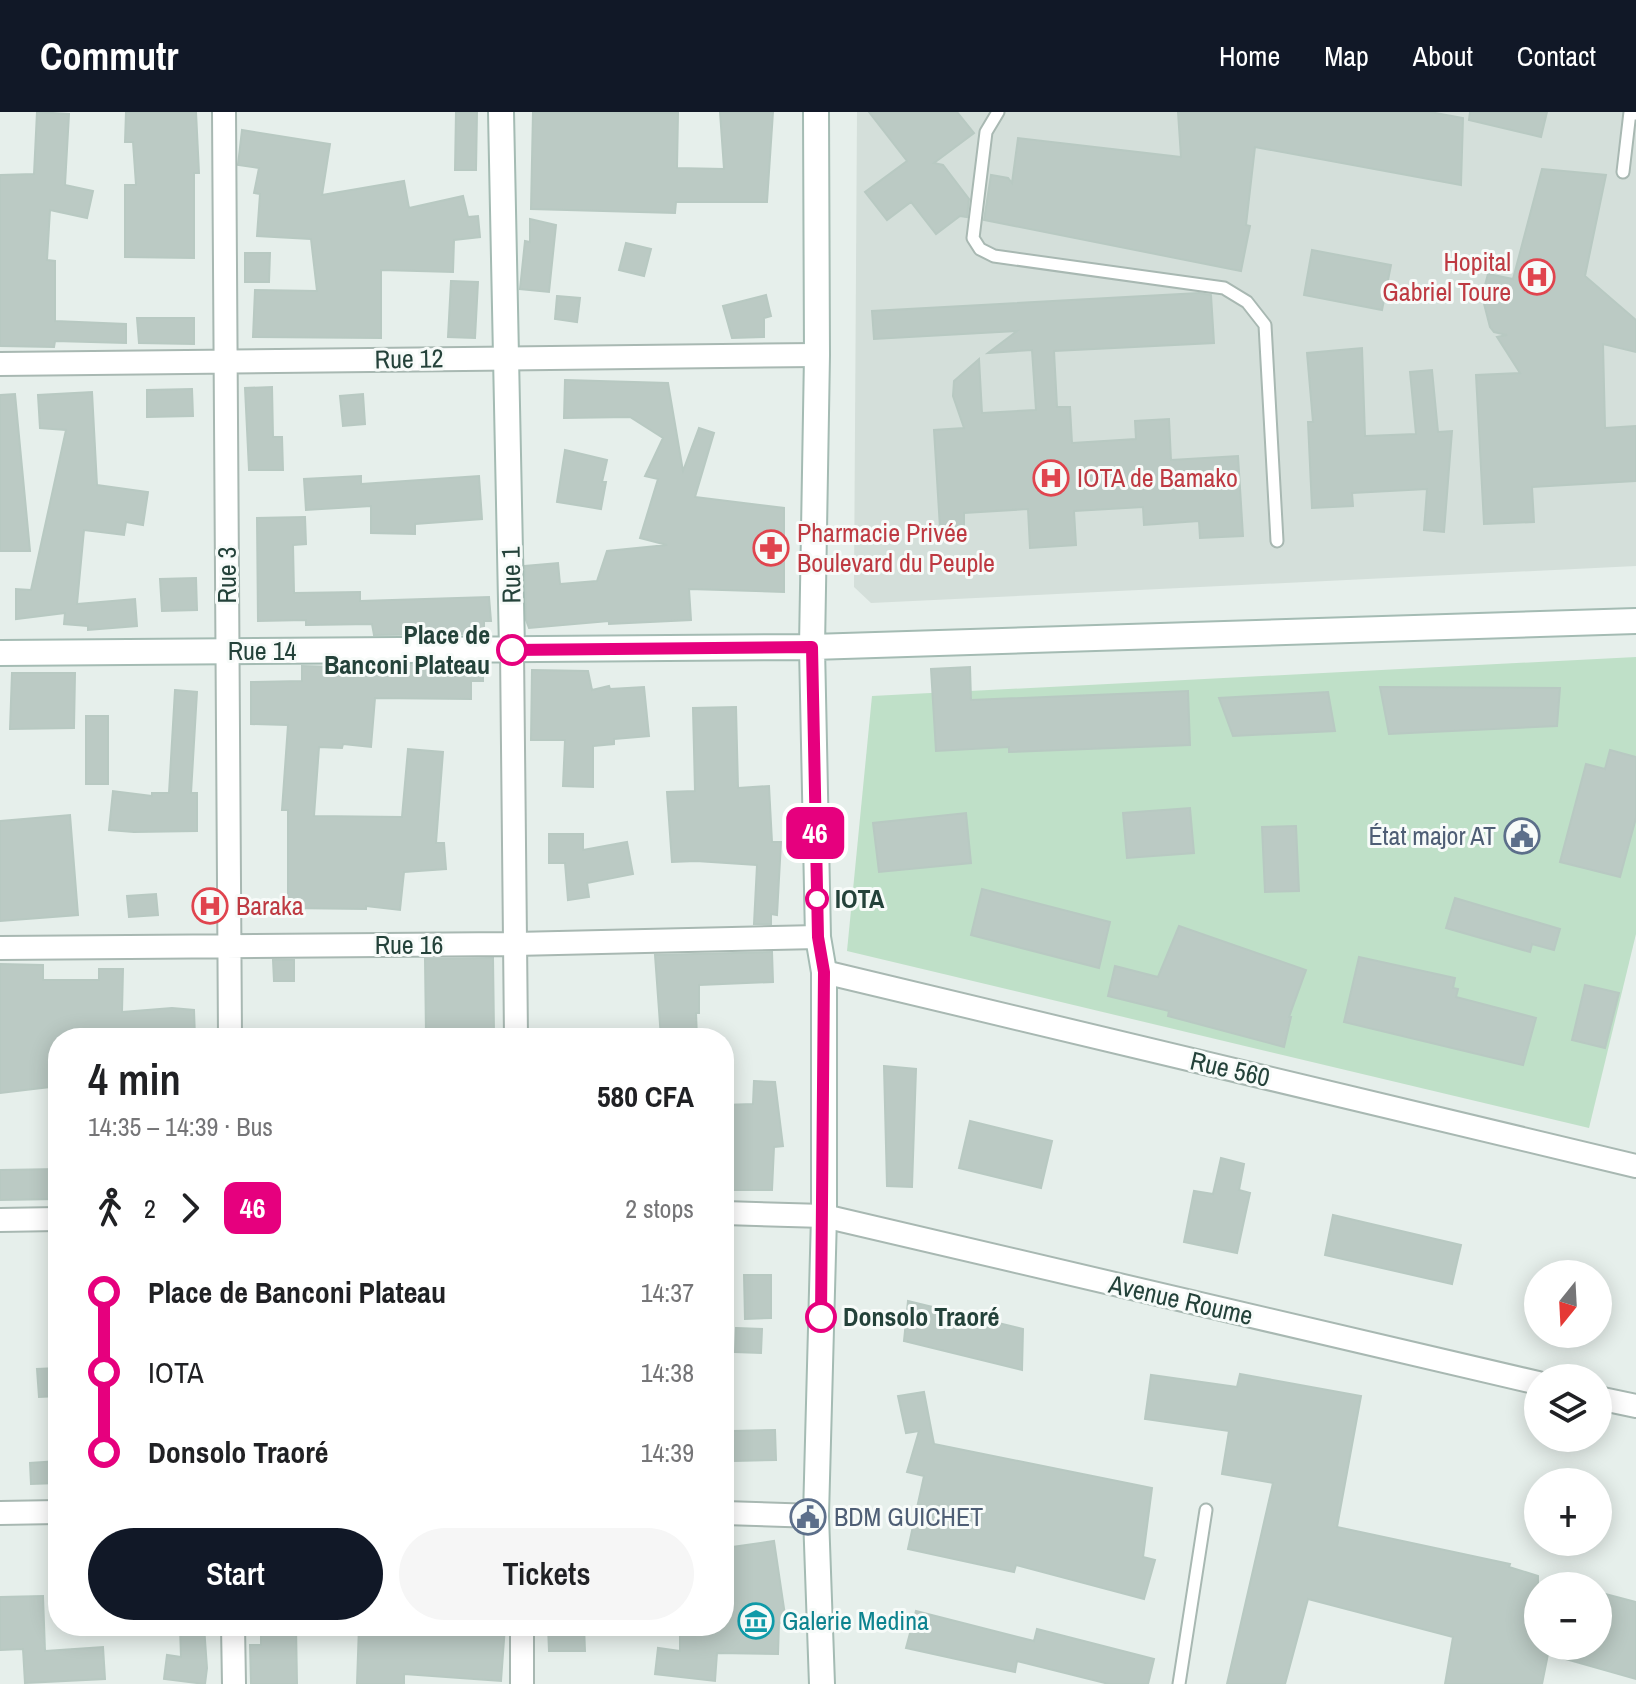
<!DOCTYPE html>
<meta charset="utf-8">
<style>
:root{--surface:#fff;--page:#f6f6f6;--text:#202124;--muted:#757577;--accent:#111827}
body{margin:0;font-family:"Archivo Narrow",sans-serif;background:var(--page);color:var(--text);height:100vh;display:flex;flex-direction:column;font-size:30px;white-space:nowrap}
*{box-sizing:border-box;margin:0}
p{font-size:26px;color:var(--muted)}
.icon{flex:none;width:44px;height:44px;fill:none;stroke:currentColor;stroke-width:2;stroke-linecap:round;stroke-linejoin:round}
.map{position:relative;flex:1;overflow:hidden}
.side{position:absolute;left:48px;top:916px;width:686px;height:608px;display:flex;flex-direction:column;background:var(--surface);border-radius:32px;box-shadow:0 4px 20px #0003}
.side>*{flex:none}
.badge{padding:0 16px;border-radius:12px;font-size:28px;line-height:52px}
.needle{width:52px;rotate:198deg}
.controls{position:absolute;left:1524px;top:1148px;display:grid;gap:16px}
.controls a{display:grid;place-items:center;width:88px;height:88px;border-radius:50%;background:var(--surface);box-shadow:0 4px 20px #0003;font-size:40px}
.map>.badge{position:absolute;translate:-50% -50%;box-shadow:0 0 0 4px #fff}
.legs{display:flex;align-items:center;gap:12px;height:88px;padding:0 40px;font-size:26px}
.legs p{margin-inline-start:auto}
.headline{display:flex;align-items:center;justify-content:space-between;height:136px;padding:0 40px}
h1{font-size:44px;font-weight:600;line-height:60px}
.action{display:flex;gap:16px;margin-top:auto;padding:16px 40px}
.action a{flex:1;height:92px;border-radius:48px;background:var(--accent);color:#fff;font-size:32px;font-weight:600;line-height:92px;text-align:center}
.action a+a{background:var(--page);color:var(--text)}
ul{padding:0 40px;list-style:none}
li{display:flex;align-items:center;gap:28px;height:80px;font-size:30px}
li i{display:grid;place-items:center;width:12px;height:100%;margin:0 10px;background:currentColor}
li i::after{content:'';width:20px;height:20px;margin:-10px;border:6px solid;border-radius:50%;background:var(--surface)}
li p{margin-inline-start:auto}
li:first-child i{background:linear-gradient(#0000 50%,currentColor 0)}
li:last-child i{background:linear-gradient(currentColor 50%,#0000 0)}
header{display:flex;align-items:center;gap:48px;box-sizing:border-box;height:112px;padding:0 40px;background:var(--accent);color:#fff}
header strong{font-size:38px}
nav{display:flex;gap:44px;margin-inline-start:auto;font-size:28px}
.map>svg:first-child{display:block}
.built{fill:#d4dfda}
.green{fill:#bfe0c8}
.building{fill:#bbcac4;stroke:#b8c9c2;stroke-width:2}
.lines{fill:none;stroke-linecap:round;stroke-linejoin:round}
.lane-casing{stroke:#a8b8b2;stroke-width:15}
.street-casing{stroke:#a8b8b2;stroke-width:26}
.secondary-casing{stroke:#a4bbb3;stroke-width:28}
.lane{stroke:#fff;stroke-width:11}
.street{stroke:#fff;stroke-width:22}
.secondary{stroke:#fff;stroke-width:24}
.line-1-casing{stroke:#fff;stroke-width:18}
.line-1{stroke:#e6007e;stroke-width:12}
.stop-1-dot{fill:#fff;stroke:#e6007e;stroke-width:4}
.labels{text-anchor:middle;stroke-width:6;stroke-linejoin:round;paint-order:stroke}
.health-label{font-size:26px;fill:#be3a42;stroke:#f7fbf9;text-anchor:start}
.street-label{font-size:26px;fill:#24423a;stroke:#f7fbf9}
.stop-label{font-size:26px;font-weight:bold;fill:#24423a;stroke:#f7fbf9;text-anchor:start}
.service-label{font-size:26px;fill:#4e5e75;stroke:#f7fbf9;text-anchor:end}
.culture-label{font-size:26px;fill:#0d838f;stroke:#f7fbf9;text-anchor:start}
</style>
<header>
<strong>Commutr</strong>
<nav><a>Home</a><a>Map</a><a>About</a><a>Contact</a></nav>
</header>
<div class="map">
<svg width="1636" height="1572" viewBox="0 0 1636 1572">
<rect width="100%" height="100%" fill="#e6efeb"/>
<path class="built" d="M857,0h779v454l-765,37 -17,-16z"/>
<path class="green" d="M1636,545v277l-47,194 -742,-177 25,-255z"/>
<path class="building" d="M37,0l32,2 -4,71 28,6 -6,27 -37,-8 -3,50 8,1v60l71,3v19l-71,-2 -1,6 -54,-1v-171l34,-1z
M126,0h70l3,61h-5v85l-69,-1v-72h11l-3,-43h-8z
M456,0h21l-1,58h-21z
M533,0l145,1 -1,55 47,1 -4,-57h53l-6,90h-91l-1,11 -144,-4z
M869,0h88l17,21 -40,30 9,2 26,34 -2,18 -7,-1 -24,18 -25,-32 -24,18 -22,-28 42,-31z
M1178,0h252l33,6 -2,67 -206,-38 -9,78 4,1 -9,45 -257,-51 7,-45 17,3 4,5 6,-45 163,19z
M1470,0h77l-6,25 -72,-17z
M242,18l88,14 -8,51 82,-14 5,27 54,-12 5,21 10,-1 2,21 -26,3 -1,32 -72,-2v68l-128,-1 2,-47 62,1 -6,-52 -54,-3 3,-42 -6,-1 5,-25 -21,-3z
M1542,57l64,6 -21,101 51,44v32l-33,-8 2,84 31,-2v55l-104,6 2,35 -50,2 -8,-149 44,-2 -23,-36 10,-2 -13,-3 -4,-5 -8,-31 6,-22 25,5z
M530,107l26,6 -7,67 -29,-3 5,-48 5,1z
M626,131l25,6 -7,27 -25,-6z
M1312,138l79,15 -9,45 -78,-15z
M245,141h25l-1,29h-24z
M451,169l27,1 -3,56 -27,-1z
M1199,181l12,2 3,48 -160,8 3,56h13l2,36 64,-4 -1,-18 34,-2 2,41 67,-4 5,80 -43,2 -1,-17 -55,4 -1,-18 -69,4 2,34 -46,3 -2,-39 -64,4v13l-24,2 -6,-98 30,-2 -11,-32 1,-15 25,-22 3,54 54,-3 -4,-60 -44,3 29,-22 -143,8 -2,-28z
M766,183l5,21 -7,2v19l-32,1 -9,-32z
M557,184l23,2 -3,24 -22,-3z
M137,206h57v26l-55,-1z
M1362,236l3,88 51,-2 -6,-62 22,-2 6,62 14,-1 -8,101 -20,-2 3,-41 -75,4 1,13 -41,2 -4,-86h5l-6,-69z
M565,268l103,3 15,88 16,-43 15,5 -19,64 89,11v84l-95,-3 2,31 -82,4v-3l-80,7 -3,-8 -1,-54 33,-3 2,21 37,-3 10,-30 60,-6 -27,-7 18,-59 -13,-3 18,-38 -33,-21 -66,1z
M272,275l1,50h9l1,33h-34l-4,-82z
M192,277l1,27 -46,1v-27z
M92,280l5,93 51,7 -5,33 -17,-3 -2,13 -40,-5 -7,74 58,-5 2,27 -49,4v-4l-24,-2 1,-11 -49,6v-30l15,1 35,-160 -26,-2 -2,-33z
M15,282l15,157h-30v-156z
M363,282l2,30 -22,2 -3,-30z
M565,338l42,10 -5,22h4l-5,27 -44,-7z
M361,364v8l118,-8 3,43 -67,5v10l-44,-1v-27l-65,4 -2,-31z
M305,405l1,27 -13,1 1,48 66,-1v9l129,-4 2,24h-7v13l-110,1 -2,-11 -66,1v-5l-48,1 -1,-103z
M196,466l1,32 -35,1 -2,-32z
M483,552v17h-12v18l-96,-1 -4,49 -28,-3 -1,4 -23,-1 -5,69 88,1 6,-68 35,3 -7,91h8l2,26 -42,3 -4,38 -34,-4v3l-78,-1v-98h-6l6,-85 -37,-1v-42l51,-1v-15l73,2v-3z
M970,555l1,33 217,-9 2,54 -181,7v-5l-73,4 -5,-82z
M532,558l56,1 4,19 17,-4 1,3 34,-2 5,49 -35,3v5l-21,2v41l-30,-1 2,-46h-34z
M12,561h63l-1,55 -64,1z
M1380,575l180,1 -3,38 -168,8z
M175,578l22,2 -6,101h6v38l-63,1 -25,-2 4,-39 39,5v-3h17z
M1328,580l7,39 -102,5 -14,-38z
M736,595l2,81 31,-2 3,56h9l-4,73 -6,-1v10h-17l3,-59 -61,-4 -24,1 -5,-70 28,-1 -2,-83z
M86,604h22v68h-22z
M1610,638l26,7v61l-16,59 -60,-15 26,-98 19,5z
M1190,696l4,45 -67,5 -4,-45z
M966,701l5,50 -92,9 -6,-49z
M70,703l8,100 -78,6v-100z
M1296,714l3,65 -34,1 -3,-65z
M549,722h34v16l44,-8 6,32 -46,9 2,14 -21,3 -3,-37h-16z
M982,777l128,33 -11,46 -128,-33z
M156,782l2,21 -29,2 -2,-21z
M1455,786l105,31 -6,21 -22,-6 -2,8 -84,-24z
M1179,814l127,44 -17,47h2l-7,30 -116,-31 1,-5 -61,-15 7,-30 43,11z
M772,840l1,30 -74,3v28h-3l1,25h-36l-6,-83z
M1359,845l96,21 -2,10 5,1 -2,8 80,21 -13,47 -179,-43z
M493,846l1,74 -68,2 -1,-75z
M273,848h21v21h-20z
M0,852l43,1v15h56v-11h24l-1,43 50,-4 22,2 1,28h-137v48l-58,7z
M1585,873l34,8 -14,55 -33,-8z
M884,954l32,3 -4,118 -25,-1z
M754,969l21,1 8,64 -9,1 -2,43h-48v-85l29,-1z
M970,1009l82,20 -11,47 -82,-20z
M1221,1046l23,6 -5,26 11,3 -13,60 -53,-11 10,-51 19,3z
M58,1057v30l-58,1v-30z
M1333,1103l128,30 -9,39 -127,-29z
M744,1163h27v43l-26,1z
M908,1189l115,28 -1,41 -118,-29z
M736,1216l26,1 -1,24 -26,-1z
M58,1256v28l-19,1 -2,-28z
M1240,1262l121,22 -24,131 173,37 -1,3 29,9v70h60v-54l38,10v77l-88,-25 -6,30h-97l8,-47 -145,-38 -23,85h-58l46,-201 -51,-9 7,-43 -84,-12 6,-44 86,12z
M924,1280l10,52 218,44 -9,69 12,3 -11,39 -128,-34 -2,7 -106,-23 16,-73 -17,-4 12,-41 -13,2 -8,-37z
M775,1318l1,30 -42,1 -1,-30z
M58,1349v22l-27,1 -1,-21z
M774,1429l12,81 -7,1 -1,31 -61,-1 -2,28 -60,-7 3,-26 22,3v-25h44v-78z
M43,1484l2,55 58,-4 2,32 -80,4 -2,-34 -23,1v-53z
M916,1499l118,30 3,-12 117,30 -6,25h-39l-92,-23 -2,11 -109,-24z
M180,1514h24l3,42 -2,16 -41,-5 3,-24 14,2z
M261,1514h35l1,58h-46l-1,-39h11z
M359,1514h146l-4,55 -97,-7v10h-47z
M548,1514h36l1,25h-36z"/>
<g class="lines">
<defs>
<path id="lane" d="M998,0l-12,20 -13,106 7,11 14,7 230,32 23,14 18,23 12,216
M1623,60l7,-60 6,2
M1179,1572l27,-174"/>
<path id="street" d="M224,0l6,926
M0,252l817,-9
M512,538l4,388
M0,836l515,-4 303,-7
M824,860l812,194
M724,1101l100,3 714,167
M0,1108l58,-1
M1598,1286l38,8
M0,1401l58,-1
M724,1401l92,3
M233,1514l1,58
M522,1514v58"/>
<path id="secondary" d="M501,0l11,538
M816,0l1,243 -5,292 6,290 6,35v244l-8,300 6,168
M0,541l812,-6 824,-26"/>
</defs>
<use href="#lane" class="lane-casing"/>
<use href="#street" class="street-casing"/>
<use href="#secondary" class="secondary-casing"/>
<use href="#lane" class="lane"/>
<use href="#street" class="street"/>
<use href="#secondary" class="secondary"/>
</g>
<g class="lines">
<defs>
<path id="line-1" d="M512,538l300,-3 6,290 6,35 -3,345"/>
</defs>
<use href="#line-1" class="line-1-casing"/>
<use href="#line-1" class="line-1"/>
</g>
<defs>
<symbol id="hospital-ring" viewBox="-11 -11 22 22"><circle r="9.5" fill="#f7fbf9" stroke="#e0444e" stroke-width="1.5"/><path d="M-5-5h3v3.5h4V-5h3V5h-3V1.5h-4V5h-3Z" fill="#e0444e"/></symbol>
<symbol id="pharmacy-ring" viewBox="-11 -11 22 22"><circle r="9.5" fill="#f7fbf9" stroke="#e0444e" stroke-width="1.5"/><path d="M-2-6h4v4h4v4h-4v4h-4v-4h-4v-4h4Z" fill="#e0444e"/></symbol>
<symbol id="civic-ring" viewBox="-11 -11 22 22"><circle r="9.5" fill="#f7fbf9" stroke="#5c6f8a" stroke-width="1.5"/><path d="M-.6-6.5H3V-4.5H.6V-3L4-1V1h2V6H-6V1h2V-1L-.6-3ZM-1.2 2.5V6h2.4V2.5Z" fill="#5c6f8a"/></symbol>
<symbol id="museum-ring" viewBox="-11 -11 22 22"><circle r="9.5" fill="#f7fbf9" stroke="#0f9aa8" stroke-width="1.5"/><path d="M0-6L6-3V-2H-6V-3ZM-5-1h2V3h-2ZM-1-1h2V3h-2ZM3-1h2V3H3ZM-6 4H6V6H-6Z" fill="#0f9aa8"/></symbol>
</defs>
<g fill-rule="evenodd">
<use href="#hospital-ring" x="1517" y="145" width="40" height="40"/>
<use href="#hospital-ring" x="1031" y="346" width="40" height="40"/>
<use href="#pharmacy-ring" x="751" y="416" width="40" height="40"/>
<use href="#civic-ring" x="1502" y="704" width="40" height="40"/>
<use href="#hospital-ring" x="190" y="774" width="40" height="40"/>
<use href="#civic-ring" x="788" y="1385" width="40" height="40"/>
<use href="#museum-ring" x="736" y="1489" width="40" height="40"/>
</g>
<g class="stop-1-dot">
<circle cx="512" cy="538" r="14"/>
<circle cx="817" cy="787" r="10"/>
<circle cx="821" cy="1205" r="14"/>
</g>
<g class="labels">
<g class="health-label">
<text x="1511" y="159" text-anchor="end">Hopital<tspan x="1511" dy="30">Gabriel Toure</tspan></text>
<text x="1077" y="375">IOTA de Bamako</text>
<text x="797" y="430">Pharmacie Privée<tspan x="797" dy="30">Boulevard du Peuple</tspan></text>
<text x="236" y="803">Baraka</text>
</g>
<g class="street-label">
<text transform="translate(409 247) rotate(-1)" y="9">Rue 12</text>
<text transform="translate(227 463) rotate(-90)" y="9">Rue 3</text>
<text transform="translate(511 463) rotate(-91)" y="9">Rue 1</text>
<text x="262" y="548">Rue 14</text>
<text x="409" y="842">Rue 16</text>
<text transform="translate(1230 957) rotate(13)" y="9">Rue 560</text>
<text transform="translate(1181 1188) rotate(13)" y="9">Avenue Roume</text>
</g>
<g class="stop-label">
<text x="490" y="532" text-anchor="end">Place de<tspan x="490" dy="30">Banconi Plateau</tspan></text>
<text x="835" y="796">IOTA</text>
<text x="843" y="1214">Donsolo Traoré</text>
</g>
<g class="service-label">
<text x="1496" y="733">État major AT</text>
<text x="834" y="1414" text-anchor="start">BDM GUICHET</text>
</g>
<g class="culture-label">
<text x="782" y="1518">Galerie Medina</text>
</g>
</g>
</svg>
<div class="controls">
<a><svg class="needle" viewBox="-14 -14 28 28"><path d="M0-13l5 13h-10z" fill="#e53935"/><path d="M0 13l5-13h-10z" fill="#757577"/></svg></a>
<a><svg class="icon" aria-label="layers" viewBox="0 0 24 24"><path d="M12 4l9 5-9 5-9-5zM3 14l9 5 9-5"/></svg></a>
<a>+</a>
<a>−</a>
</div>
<b class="badge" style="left:815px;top:721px;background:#e6007e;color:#fff">46</b>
<section class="side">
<div class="headline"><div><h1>4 min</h1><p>14:35 – 14:39 · Bus</p></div><b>580 CFA</b></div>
<div class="legs"><svg class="icon" aria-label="walk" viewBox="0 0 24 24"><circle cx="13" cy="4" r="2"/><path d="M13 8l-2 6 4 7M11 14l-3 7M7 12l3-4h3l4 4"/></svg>2<svg class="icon" aria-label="forward" viewBox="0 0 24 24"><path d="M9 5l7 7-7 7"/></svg><b class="badge" style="background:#e6007e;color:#fff">46</b><p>2 stops</p></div>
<ul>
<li><i style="color:#e6007e"></i><b>Place de Banconi Plateau</b><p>14:37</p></li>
<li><i style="color:#e6007e"></i><span>IOTA</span><p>14:38</p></li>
<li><i style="color:#e6007e"></i><b>Donsolo Traoré</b><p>14:39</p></li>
</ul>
<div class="action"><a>Start</a><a>Tickets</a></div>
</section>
</div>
